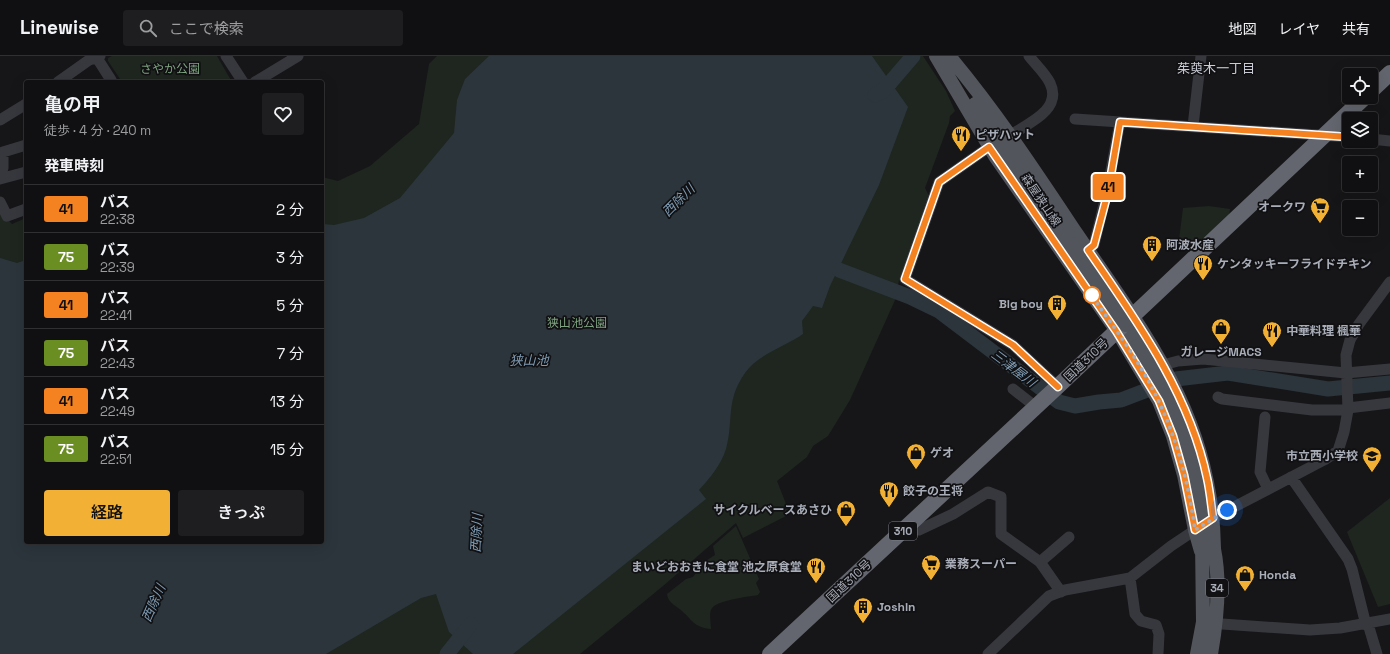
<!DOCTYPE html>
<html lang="ja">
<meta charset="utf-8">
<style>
:root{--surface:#101012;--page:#1e1e20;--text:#f1f3f6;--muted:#9c9d9f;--line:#303032;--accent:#f2b134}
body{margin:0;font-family:"Space Grotesk","Noto Sans JP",sans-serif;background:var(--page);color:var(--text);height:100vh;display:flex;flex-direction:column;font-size:15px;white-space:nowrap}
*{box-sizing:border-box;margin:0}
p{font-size:13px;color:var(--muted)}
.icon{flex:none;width:22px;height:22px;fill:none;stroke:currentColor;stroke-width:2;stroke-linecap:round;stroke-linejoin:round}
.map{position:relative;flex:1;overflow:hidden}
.details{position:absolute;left:24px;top:24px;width:300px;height:464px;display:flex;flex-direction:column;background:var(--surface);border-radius:4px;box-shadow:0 4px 16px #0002,0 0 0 1px var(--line)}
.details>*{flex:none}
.badge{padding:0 8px;border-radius:3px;font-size:14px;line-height:26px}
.fabs{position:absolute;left:1342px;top:12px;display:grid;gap:8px}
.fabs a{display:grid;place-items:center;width:36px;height:36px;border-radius:4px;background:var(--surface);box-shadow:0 4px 16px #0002,0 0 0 1px var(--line);font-size:20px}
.you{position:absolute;width:20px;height:20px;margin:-10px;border:3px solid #fff;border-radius:50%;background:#1a73e8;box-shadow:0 0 0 6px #1a73e833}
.map>.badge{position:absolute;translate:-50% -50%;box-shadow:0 0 0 2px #fff}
h2{padding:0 20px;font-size:15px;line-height:36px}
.round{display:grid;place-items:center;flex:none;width:42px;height:42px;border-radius:4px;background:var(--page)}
.head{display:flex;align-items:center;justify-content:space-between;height:68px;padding:0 20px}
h1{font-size:19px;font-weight:600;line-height:30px}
.primary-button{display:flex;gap:8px;margin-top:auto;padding:8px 20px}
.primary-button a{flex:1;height:46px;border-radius:4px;background:var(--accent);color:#111;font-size:16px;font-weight:600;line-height:46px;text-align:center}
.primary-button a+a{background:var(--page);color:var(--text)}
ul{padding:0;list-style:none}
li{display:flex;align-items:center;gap:12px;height:48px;padding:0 20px;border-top:1px solid var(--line)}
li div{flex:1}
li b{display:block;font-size:15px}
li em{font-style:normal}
li .badge{min-width:44px;font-weight:700;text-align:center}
header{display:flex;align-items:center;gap:24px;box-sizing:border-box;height:56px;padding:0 20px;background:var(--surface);border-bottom:1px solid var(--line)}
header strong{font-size:19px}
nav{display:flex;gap:22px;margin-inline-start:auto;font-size:14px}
.search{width:280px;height:36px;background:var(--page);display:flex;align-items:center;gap:10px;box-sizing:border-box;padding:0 14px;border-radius:4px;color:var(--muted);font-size:15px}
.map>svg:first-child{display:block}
.green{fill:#1e261f}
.water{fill:#2c353c}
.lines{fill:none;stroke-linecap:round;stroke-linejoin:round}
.river{stroke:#2c353c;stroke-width:15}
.minor{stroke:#37383d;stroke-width:11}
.major{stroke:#53555c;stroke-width:14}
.highway{stroke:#63666e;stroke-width:16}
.major-bridge{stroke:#53555c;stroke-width:14}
.line-casing{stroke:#fff;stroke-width:9}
.line{stroke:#f58220;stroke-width:6}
.walk{stroke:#a8adb8;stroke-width:4;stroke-dasharray:0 7.2}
.stop-dot{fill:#fff;stroke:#f58220;stroke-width:2}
.labels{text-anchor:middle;stroke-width:3.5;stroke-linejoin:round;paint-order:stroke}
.shield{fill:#111113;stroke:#7b7e86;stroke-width:1}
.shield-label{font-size:11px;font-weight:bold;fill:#a8adb8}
.park-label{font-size:12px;fill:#7fa381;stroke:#111113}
.poi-label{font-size:12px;font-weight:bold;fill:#a8adb8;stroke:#111113;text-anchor:start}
.street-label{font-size:12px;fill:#a8adb8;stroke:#111113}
.neighbourhood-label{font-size:13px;fill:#c9ccd4;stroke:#111113}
.water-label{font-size:13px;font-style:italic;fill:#7f9bb3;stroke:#111113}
</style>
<header>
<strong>Linewise</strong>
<div class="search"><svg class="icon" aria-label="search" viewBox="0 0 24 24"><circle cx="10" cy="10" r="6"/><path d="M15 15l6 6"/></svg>ここで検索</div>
<nav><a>地図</a><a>レイヤ</a><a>共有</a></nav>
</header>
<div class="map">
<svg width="1390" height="598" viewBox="0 0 1390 598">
<rect width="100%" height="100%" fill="#161618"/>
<path class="green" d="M112,0h105l15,26h-110l-14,-21v-3z
M437,0h486l23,35 9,20 -5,5 -1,7 -24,65 5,10 -31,82 -3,18 -46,102 -22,36 -15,10 -6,11 -30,24 13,33 -47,24 -7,-15 -73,63 -83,68h-580v-442l12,12 14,-6v324h296v-365l16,4 32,-15 49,-42 10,-60z
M1209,150l21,3 -1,8 -38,33 -13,-2 5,-40z
M1390,442v106l-12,3 -31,-75z
M736,470l23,53 -3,4 4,9 -2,3c-10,2 -44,5 -47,15 -2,5 0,14 0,19 -4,0 -8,-1 -12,-3 -7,-3 -10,-9 -15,-13 -6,-7 -16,-9 -17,-19l19,-15 7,-2 11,-15 11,-7 -2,-9z"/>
<path class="water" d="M489,0h383l36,51 -29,78 -49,101 -8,22 -9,-2 -11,15 1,13c-17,12 -46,21 -58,39 -20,28 -11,48 -19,76 -5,16 -16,29 -27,41l7,9 -193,155h-40l-24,-22 -13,-38 -15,4 -95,56h-326v-396l17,5 9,-3v282h296v-318l12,1 30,-7 36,-20 54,-65 3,-33 8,-21z"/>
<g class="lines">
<path class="river" d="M875,39l8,-4 30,-35
M839,214l71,27 29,14 120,91 16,4 24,-4 22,-2 55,-21 52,-6 100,16 62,-6
M447,598l24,-30"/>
<path class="minor" d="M226,0l17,26
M97,2l14,22 -2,2
M58,26l31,-22 11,-4
M255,26l43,-26
M1075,63l274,18
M0,64l26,-16
M1193,70l8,-70
M1009,80c18,-12 54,-26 41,-53 -5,-10 -15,-19 -21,-27
M1371,83l19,2
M989,91l-50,35 -34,97 108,66 45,42
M0,119l3,-7v-16l23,-7
M0,123l26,-7
M0,146l7,14 19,-7
M1087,194l7,-5 13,-53 13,-70
M1163,309l15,-4 25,-2 143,14 44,-4
M1013,333l23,18
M1218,341l4,2 90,11h36
M1348,352l42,-5
M1265,361l-5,55 8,17
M1291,421l57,82 4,10 14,56
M906,472l13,2 34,-16 35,-22 13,5v37l39,28 21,30
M1040,506l29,-25
M1130,522l5,36 6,7 15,4 3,9 -1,20
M1208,567l102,7 30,-2 50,-9
M1368,568l9,30
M988,598l61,-58 16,-6 65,-12 41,-32 42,-28 111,-58 14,-9 6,-19 4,-22 -2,-55 4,-15 9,-16 31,-42"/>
<path class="major" d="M936,0l59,100 122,175 42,70 14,35 11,39 11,55 6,21
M949,0c47,56 87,117 127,177 70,103 136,184 138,315
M975,48l96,140
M1126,269c23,37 47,74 60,115 9,27 11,56 18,83 3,9 8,17 10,26 7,34 3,71 -3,105
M1197,598l6,-32 -1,-80"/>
<path class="highway" d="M1371,35l19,-18
M770,598l285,-265 310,-292"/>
<path class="major-bridge" d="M1071,188l55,81"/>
</g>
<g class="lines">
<defs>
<path id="line" d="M1058,331l-45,-42 -108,-66 34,-97 50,-35 127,184 43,70 14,35 11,39 11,55 18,-12c-2,-14 -3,-27 -6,-40 -18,-86 -71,-158 -119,-228l6,-5 14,-53 12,-70 229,15"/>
</defs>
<use href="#line" class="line-casing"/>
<use href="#line" class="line"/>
<path class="walk" d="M1092,239l-2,-1c25,34 51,69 69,108 19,40 30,84 36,128l32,-20"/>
</g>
<defs>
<symbol id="restaurant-pin" viewBox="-11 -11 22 30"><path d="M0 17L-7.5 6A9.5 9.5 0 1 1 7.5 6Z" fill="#f2b134" stroke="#111113"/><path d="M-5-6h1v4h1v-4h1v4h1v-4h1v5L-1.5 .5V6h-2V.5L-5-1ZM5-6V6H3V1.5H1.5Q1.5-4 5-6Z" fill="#111"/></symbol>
<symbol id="supermarket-pin" viewBox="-11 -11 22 30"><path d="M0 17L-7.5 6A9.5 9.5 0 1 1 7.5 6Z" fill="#f2b134" stroke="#111113"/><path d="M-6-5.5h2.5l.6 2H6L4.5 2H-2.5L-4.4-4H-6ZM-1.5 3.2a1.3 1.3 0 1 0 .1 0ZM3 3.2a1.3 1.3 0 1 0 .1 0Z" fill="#111"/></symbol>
<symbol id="building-pin" viewBox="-11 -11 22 30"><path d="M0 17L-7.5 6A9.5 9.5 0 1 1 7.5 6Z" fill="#f2b134" stroke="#111113"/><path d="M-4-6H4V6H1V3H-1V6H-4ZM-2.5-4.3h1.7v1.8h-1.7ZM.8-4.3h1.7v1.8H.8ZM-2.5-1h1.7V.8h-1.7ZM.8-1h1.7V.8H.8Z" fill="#111"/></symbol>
<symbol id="shop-pin" viewBox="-11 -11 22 30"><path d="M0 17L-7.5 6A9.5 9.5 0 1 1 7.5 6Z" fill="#f2b134" stroke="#111113"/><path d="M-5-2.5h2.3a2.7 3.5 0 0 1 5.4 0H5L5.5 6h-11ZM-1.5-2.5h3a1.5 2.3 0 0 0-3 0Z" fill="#111"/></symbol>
<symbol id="school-pin" viewBox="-11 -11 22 30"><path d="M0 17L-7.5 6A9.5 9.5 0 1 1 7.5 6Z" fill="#f2b134" stroke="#111113"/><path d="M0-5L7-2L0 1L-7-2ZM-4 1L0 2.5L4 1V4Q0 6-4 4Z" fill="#111"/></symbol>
</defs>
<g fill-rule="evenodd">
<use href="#restaurant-pin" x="950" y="68" width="22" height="30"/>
<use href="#supermarket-pin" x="1309" y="140" width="22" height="30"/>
<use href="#building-pin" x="1141" y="178" width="22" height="30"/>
<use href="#restaurant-pin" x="1192" y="197" width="22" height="30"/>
<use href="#building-pin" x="1046" y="237" width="22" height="30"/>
<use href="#shop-pin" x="1210" y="261" width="22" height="30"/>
<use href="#restaurant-pin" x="1261" y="264" width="22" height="30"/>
<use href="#shop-pin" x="905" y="386" width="22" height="30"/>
<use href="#school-pin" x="1361" y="389" width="22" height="30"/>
<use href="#restaurant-pin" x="878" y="424" width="22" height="30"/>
<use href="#shop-pin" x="835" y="443" width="22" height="30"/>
<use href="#supermarket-pin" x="920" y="497" width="22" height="30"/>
<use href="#restaurant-pin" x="805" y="500" width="22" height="30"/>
<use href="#shop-pin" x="1234" y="508" width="22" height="30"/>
<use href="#building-pin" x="852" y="540" width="22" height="30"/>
</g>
<circle class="stop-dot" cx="1092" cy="239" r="8"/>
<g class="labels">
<g class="shield">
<rect x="889" y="466" width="28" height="18" rx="3"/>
<rect x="1206" y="523" width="22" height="18" rx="3"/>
</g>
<g class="shield-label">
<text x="903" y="479">310</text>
<text x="1217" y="536">34</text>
</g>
<g class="park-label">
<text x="170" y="17">さやか公園</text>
<text x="577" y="271">狭山池公園</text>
</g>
<g class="poi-label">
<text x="975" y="83">ピザハット</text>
<text x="1306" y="155" text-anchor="end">オークワ</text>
<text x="1166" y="193">阿波水産</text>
<text x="1217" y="212">ケンタッキーフライドチキン</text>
<text x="1043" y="252" text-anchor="end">Big boy</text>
<text x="1286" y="279">中華料理 楓華</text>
<text x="1221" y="300" text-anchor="middle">ガレージMACS</text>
<text x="930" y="401">ゲオ</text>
<text x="1358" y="404" text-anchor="end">市立西小学校</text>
<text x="903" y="439">餃子の王将</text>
<text x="832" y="458" text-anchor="end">サイクルベースあさひ</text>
<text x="945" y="512">業務スーパー</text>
<text x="802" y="515" text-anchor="end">まいどおおきに食堂 池之原食堂</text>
<text x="1259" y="523">Honda</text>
<text x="877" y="555">Joshin</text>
</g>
<g class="street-label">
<text transform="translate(1041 144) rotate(56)" y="4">森屋狭山線</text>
<text transform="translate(1086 304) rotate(-44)" y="4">国道310号</text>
<text transform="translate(849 525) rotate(-43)" y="4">国道310号</text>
</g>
<g class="neighbourhood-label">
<text x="1216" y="17">茱萸木一丁目</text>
</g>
<g class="water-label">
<text transform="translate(678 144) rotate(-45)" y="5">西除川</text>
<text x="529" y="309">狭山池</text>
<text transform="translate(1014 312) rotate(37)" y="5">三津屋川</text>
<text transform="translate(476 477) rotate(-87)" y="5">西除川</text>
<text transform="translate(153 547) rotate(-66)" y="5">西除川</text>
</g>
</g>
</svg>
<div class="fabs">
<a><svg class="icon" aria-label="locate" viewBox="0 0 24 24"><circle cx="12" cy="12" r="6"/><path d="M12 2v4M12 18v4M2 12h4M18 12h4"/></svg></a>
<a><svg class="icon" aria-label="layers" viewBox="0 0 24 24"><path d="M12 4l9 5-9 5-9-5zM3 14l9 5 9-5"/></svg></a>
<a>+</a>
<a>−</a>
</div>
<div class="you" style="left:1227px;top:454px"></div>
<b class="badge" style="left:1108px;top:131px;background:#f58220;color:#111">41</b>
<section class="details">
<div class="head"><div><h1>亀の甲</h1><p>徒歩 · 4 分 · 240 m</p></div><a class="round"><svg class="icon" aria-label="heart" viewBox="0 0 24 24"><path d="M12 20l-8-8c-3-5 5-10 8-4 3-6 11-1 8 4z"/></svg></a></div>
<h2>発車時刻</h2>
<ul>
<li><span class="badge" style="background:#f58220;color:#111">41</span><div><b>バス</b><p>22:38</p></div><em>2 分</em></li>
<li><span class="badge" style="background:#6b8e23;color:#fff">75</span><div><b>バス</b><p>22:39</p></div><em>3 分</em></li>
<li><span class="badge" style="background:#f58220;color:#111">41</span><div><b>バス</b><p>22:41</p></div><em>5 分</em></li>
<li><span class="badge" style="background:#6b8e23;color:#fff">75</span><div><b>バス</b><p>22:43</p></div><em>7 分</em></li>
<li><span class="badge" style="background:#f58220;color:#111">41</span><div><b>バス</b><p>22:49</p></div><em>13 分</em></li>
<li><span class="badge" style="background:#6b8e23;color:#fff">75</span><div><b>バス</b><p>22:51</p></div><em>15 分</em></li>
</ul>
<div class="primary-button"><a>経路</a><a>きっぷ</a></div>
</section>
</div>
